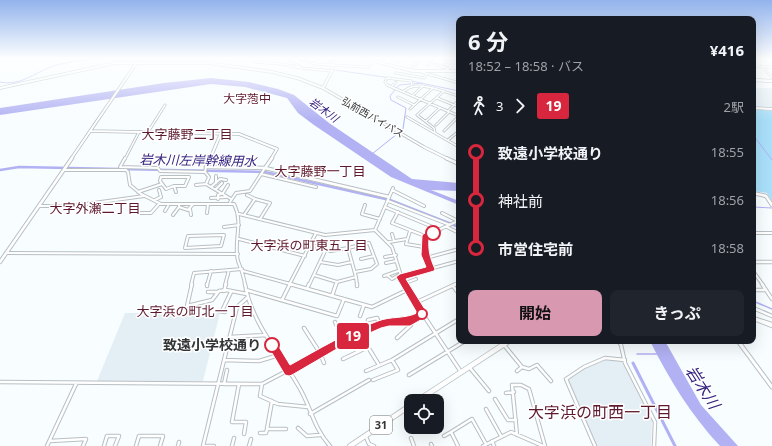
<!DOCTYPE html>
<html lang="ja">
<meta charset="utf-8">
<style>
:root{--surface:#171b24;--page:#20242c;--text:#f1f3f6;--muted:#9ea1a6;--accent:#d899b0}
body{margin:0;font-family:"Noto Sans","Noto Sans JP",sans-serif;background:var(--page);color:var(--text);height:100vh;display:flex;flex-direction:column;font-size:15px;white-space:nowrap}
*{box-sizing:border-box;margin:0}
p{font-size:13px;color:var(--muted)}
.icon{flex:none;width:22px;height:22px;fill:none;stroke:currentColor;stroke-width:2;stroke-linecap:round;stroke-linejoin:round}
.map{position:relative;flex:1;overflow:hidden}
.panel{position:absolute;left:456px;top:16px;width:300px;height:328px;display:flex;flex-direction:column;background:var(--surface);border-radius:8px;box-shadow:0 4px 16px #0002}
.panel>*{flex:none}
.badge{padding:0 8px;border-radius:3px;font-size:14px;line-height:26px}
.controls{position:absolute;left:404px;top:394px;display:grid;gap:8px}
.controls a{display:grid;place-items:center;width:40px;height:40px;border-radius:8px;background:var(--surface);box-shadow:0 4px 16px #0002;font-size:20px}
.map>.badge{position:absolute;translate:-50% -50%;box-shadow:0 0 0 2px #fff}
.legs{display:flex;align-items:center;gap:6px;height:44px;padding:0 12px;font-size:13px}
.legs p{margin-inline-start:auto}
.head{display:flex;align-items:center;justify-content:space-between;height:68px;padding:0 12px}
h1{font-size:22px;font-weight:700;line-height:30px}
.cta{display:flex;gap:8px;margin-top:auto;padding:8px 12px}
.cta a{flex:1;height:46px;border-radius:8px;background:var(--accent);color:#111;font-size:16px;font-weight:700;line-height:46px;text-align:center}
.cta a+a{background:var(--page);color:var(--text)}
ul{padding:0 12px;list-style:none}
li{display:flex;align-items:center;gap:14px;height:48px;font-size:15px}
li i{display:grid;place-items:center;width:6px;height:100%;margin:0 5px;background:currentColor}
li i::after{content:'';width:10px;height:10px;margin:-5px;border:3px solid;border-radius:50%;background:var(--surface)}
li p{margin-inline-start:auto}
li:first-child i{background:linear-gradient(#0000 50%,currentColor 0)}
li:last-child i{background:linear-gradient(currentColor 50%,#0000 0)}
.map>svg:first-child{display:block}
.built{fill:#e4eff5}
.green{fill:#a9dffa}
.water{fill:#b1b1f3}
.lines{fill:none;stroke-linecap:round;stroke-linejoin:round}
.stream-far1{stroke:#b1b1f3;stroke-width:1}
.stream{stroke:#b1b1f3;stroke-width:1.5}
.canal-far1{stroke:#b1b1f3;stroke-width:2.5}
.canal{stroke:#b1b1f3;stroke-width:3}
.minor-far2-casing{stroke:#b8bfc3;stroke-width:3}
.minor-far1-casing{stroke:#b8bfc3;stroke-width:4}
.minor-casing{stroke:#b8bfc3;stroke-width:4.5}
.tertiary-far2-casing{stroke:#b8bfc3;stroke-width:3.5}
.tertiary-far1-casing{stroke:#b8bfc3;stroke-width:4.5}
.tertiary-casing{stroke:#b8bfc3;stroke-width:5}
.primary-far1-casing{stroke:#b8bfc3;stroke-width:4}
.primary-casing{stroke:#b8bfc3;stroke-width:6}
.minor-far2{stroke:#fff;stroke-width:1.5}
.minor-far1{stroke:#fff;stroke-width:2}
.minor{stroke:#fff;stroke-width:2.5}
.tertiary-far2{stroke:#fff;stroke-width:2}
.tertiary-far1{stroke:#fff;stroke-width:2.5}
.tertiary{stroke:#fff;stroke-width:3}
.primary-far1{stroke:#fff;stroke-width:2.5}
.primary{stroke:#fff;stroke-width:4.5}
.line-1{fill:#d7263d;stroke:#fff}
.stop-1-dot{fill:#fff;stroke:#d7263d;stroke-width:2}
.labels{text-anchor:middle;stroke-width:3;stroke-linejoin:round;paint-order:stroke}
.far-street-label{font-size:10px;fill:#333637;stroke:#fff}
.far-water-label{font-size:11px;font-style:italic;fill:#352380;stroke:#fff}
.shield{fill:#fff;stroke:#707273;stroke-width:1}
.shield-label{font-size:11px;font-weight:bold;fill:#333637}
.far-quarter-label{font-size:12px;fill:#5d192d;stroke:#fff}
.neighbourhood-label{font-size:13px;fill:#5d192d;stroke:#fff}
.water-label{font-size:13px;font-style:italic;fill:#352380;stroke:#fff}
.near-stop-label{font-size:14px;font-weight:bold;fill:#333637;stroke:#fff;text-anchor:end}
.near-water-label{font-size:16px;font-style:italic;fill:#352380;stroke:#fff}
.near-neighbourhood-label{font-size:16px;fill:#5d192d;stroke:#fff}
</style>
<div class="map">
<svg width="772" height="446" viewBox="0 0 772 446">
<rect width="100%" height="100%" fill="#f8fdff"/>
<path class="built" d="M753,88h19v20l-19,-1z
M125,313h95l-17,68h-106z
M606,360l16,2 30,59 -1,25h-54l-28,-64v-3l15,-10z"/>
<path class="green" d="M753,109l19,2v90l-5,-8 -14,-2z"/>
<path class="water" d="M211,78l38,4 29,7 16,6 35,28 83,56 47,4v8l-28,-1 28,11v4l-68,-28 -77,-52 -16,-12 -11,-15 -42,-11 -34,-3 -211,31v-7l164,-25z
M650,341h15l36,64 37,41h-18c-29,-31 -51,-67 -70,-105z"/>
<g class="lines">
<path class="stream-far1" d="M283,58l8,4
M294,62l8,5 28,3
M335,70l63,9
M411,81l48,10
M0,82c22,5 37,-12 57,-17 13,-3 27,-6 40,-6 11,0 22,3 33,-1
M413,84l9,-1
M403,129l3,-21 -15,-8 -1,-4 9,-11 11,-1
M753,135l19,25
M372,154l25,-20
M753,207l19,1"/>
<path class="stream" d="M753,301l19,8
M637,354h20"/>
<path class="canal-far1" d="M0,170l19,-3 246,5 125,28 69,27"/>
<path class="canal" d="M633,363l42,83"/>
<defs>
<path id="minor-far2" d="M257,58l-2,4 27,2 19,4
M287,58l14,10 31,3
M301,58l-1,1 16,5 49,3h4l4,-5
M316,58l14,1v6
M388,58l11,4
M446,59l9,3
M380,63l5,-5
M435,64l13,5
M445,64l6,2
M428,65l6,-7
M753,66l19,1
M762,67l10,10
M411,71l2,-5 10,-8
M418,71l41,12
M446,71l13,-13
M396,73l28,5 2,-3
M412,85l-1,-4 -24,-3 -2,4 2,3 72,31
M392,86l4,-4
M404,91c14,-12 38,1 55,5
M412,96l11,-10
M398,97l16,8
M437,98l22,9
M410,109l23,-21
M448,111l11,-11
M407,117l52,30
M426,121l14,-13
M436,125l13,-13
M444,131l15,-15
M148,132l17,-27
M435,133l-1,-5 -17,-13 27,-24
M448,140l11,-9
M125,159l14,-27"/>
<path id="minor-far1" d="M120,167l38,1 2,3 45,1
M120,167l5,-9
M206,167l-1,5 4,5 -3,7 25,15
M64,170h62l2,2 2,13 11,9 20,10h73c10,20 -1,37 4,57 3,8 6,15 7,24
M261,174l55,13
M216,176v7
M161,177h28l-4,9h-11l-8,3 -6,-8z
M196,185l10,-1
M174,186l2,6
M211,187l9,-8 6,1
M216,189l6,-6
M392,190l32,16
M138,192l24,-8
M247,195l8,4
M211,198l15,-1
M218,199v-4l5,-2 5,-8
M155,200l6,-3 -2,-7
M388,201l62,24
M230,202l6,-9 14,-2 15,-23
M179,205v2l9,3 5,-6
M365,205l-3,9 18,5
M40,206h32l72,-10
M385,207l55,23
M190,209l1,6
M165,211l3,-5
M398,212l-6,11 33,13
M139,213h12l8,-9
M207,213l1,-9
M442,213l16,8
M239,214l86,21 50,-5 17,17 12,38
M173,215l6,-8
M244,215l11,-16 15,4 -10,16
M224,227l15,-2
M447,227l12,6
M375,230l18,-42
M410,231l-4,13 18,3
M753,233h19
M392,234l2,7
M224,235l-3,11 -36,2 3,-12z
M239,239l66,17
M389,242l18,-3
M311,245l20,6 17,-3 8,29 -19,5 -23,-7
M348,248l21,-5 8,21 -6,5 -16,3
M6,253l232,1
M385,257l11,-2
M426,258l33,-9
M361,259l13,-3
M320,262l18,3 14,-3
M386,263l10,-2
M431,269l-6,-14v-19l33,-15
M243,271l51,14
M753,271l10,14
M387,275l5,4 7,-4
M384,276l14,-5
M356,277l1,8
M400,277l59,-16
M403,284l13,-5
M191,285l3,-12 48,-4
M207,285l4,-14
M225,285l4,-15
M289,285l27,-52
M309,285l17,-36
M336,285l1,-3
M454,285l5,-2"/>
<path id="minor" d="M192,284l-5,22 25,-6 7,-9 7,-1 21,4
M245,284c6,38 35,70 54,103 12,20 14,40 31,59
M290,284l82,23 35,-17
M357,284v2
M403,284l58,88
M762,284l10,15
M207,286v-2
M453,286l6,8
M307,289l2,-5
M246,290l91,26 7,-17
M753,290h11
M224,291l2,-7
M208,292h10
M332,296l4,-12
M282,300l8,-16
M415,303l41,-19
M753,308l19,8
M219,311l6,1
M222,311l9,-19
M360,316l4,-11
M754,319l18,7
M756,319l16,5
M368,320l9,-2 3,7
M335,322l9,18
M304,328l16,25
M340,331l4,-2
M360,334l19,31
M230,337l36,-2
M397,338l14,-13 -1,-4
M618,341l3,4 4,18 30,59 -1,24
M504,345l18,22 7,2 8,-4 14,16
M320,353l4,10
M343,359l25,-12
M224,360l35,1 20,-6
M470,368l19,23
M366,371l26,-11 67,-41
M517,371l5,-4
M409,375l56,-34
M373,380l25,-10 -6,-10
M0,382l262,2 97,-51 30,-11 21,-1 13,-7
M224,384l3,-14
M239,384l-7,38h14l-2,12
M262,384l-2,12 18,8 30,3
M506,393l8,-1
M495,399l13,21h8
M272,401l-5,28h19
M486,409l15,27
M310,414l59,-34
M298,428l9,8 13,-1
M260,433h6l1,-4
M517,435l-5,-50h9l8,4 16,57
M444,436l7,-4
M366,437l3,7 5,2
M411,438l3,8
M50,441l36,-2 -3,7
M492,441l2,5
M431,444l1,2
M47,446l29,-62
M104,446l3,-10h12l-4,10
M136,446l3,-10h24l-3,10
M178,446l1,-4
M203,446l34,-139 10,-9
M205,446h9
M232,446l2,-8
M249,446l2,-7
M458,446l-7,-14 21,-13 14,25
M483,446l28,-14 32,14
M595,446l-29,-67 18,-12 21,-9 20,2"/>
<path id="tertiary-far2" d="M361,58l52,13h46
M0,88l115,-25h93l64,9 25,6 26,10 101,59 24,12
M323,88l9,-17 2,-13
M753,108l19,1
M90,131l149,3 38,15 -6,10
M71,159l69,-101
M210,159l11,-26"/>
<path id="tertiary-far1" d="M210,158l-4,9 59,1 124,29
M446,158l13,6
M265,168l7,-10
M753,193l13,3 6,9
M0,262l72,-104
M753,262h19"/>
<path id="tertiary" d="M738,341l34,46"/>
<path id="primary-far1" d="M753,80l19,1"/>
<path id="primary" d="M417,401l92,-60
M350,446l61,-41"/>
</defs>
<use href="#minor-far2" class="minor-far2-casing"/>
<use href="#minor-far1" class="minor-far1-casing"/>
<use href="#minor" class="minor-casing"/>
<use href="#tertiary-far2" class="tertiary-far2-casing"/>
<use href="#tertiary-far1" class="tertiary-far1-casing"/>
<use href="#tertiary" class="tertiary-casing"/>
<use href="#primary-far1" class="primary-far1-casing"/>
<use href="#primary" class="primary-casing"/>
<use href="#minor-far2" class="minor-far2"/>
<use href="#minor-far1" class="minor-far1"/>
<use href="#minor" class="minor"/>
<use href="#tertiary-far2" class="tertiary-far2"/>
<use href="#tertiary-far1" class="tertiary-far1"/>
<use href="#tertiary" class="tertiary"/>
<use href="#primary-far1" class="primary-far1"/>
<use href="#primary" class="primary"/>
</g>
<linearGradient id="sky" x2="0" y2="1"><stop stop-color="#92b3ec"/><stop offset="0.48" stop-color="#fcfeff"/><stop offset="1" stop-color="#fcfeff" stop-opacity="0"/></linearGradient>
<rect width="772" height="121" fill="url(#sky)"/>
<path class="line-1" d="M433,230l4,3 -8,5c-1,12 1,20 6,31l-1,2 -28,8 20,32v6l-16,9h-21l-8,2 -34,15 -55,32 -3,1 -4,-1 -16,-27 -1,-3 1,-3h7l14,23c29,-16 57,-33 88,-44 13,-5 26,-2 39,-8l-21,-36 4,-3 26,-7 -5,-12 1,-19 1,-2z"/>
<g class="stop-1-dot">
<circle cx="433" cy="233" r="7"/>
<circle cx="422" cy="314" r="5"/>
<circle cx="272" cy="345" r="7"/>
</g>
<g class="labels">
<g class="far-street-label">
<text transform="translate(373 117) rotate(30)" y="4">弘前西バイパス</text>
</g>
<g class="far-water-label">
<text transform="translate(324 110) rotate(36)" y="4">岩木川</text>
</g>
<rect class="shield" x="370" y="416" width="22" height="18" rx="3"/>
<g class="shield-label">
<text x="381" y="429">31</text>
</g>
<g class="far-quarter-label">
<text x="247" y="103">大字萢中</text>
</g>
<g class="neighbourhood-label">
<text x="187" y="139">大字藤野二丁目</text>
<text x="320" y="176">大字藤野一丁目</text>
<text x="95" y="213">大字外瀬二丁目</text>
<text x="309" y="250">大字浜の町東五丁目</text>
<text x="195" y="316">大字浜の町北一丁目</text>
</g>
<g class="water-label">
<text transform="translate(198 160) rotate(1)" y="5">岩木川左岸幹線用水</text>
</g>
<g class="near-stop-label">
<text x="261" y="350">致遠小学校通り</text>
</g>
<g class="near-water-label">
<text transform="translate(703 387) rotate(57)" y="6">岩木川</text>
</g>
<g class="near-neighbourhood-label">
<text x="600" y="418">大字浜の町西一丁目</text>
</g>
</g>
</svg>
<div class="controls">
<a><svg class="icon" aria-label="locate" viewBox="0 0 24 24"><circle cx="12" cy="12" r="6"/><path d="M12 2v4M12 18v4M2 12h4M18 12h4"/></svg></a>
</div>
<b class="badge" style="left:353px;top:336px;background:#d7263d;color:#fff">19</b>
<section class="panel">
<div class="head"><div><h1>6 分</h1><p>18:52 – 18:58 · バス</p></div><b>¥416</b></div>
<div class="legs"><svg class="icon" aria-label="walk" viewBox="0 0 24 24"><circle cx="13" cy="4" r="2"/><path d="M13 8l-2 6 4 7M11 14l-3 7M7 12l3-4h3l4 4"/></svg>3<svg class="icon" aria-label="forward" viewBox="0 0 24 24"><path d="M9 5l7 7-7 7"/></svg><b class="badge" style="background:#d7263d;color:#fff">19</b><p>2駅</p></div>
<ul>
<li><i style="color:#d7263d"></i><b>致遠小学校通り</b><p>18:55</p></li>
<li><i style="color:#d7263d"></i><span>神社前</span><p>18:56</p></li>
<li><i style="color:#d7263d"></i><b>市営住宅前</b><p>18:58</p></li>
</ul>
<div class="cta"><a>開始</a><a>きっぷ</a></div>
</section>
</div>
